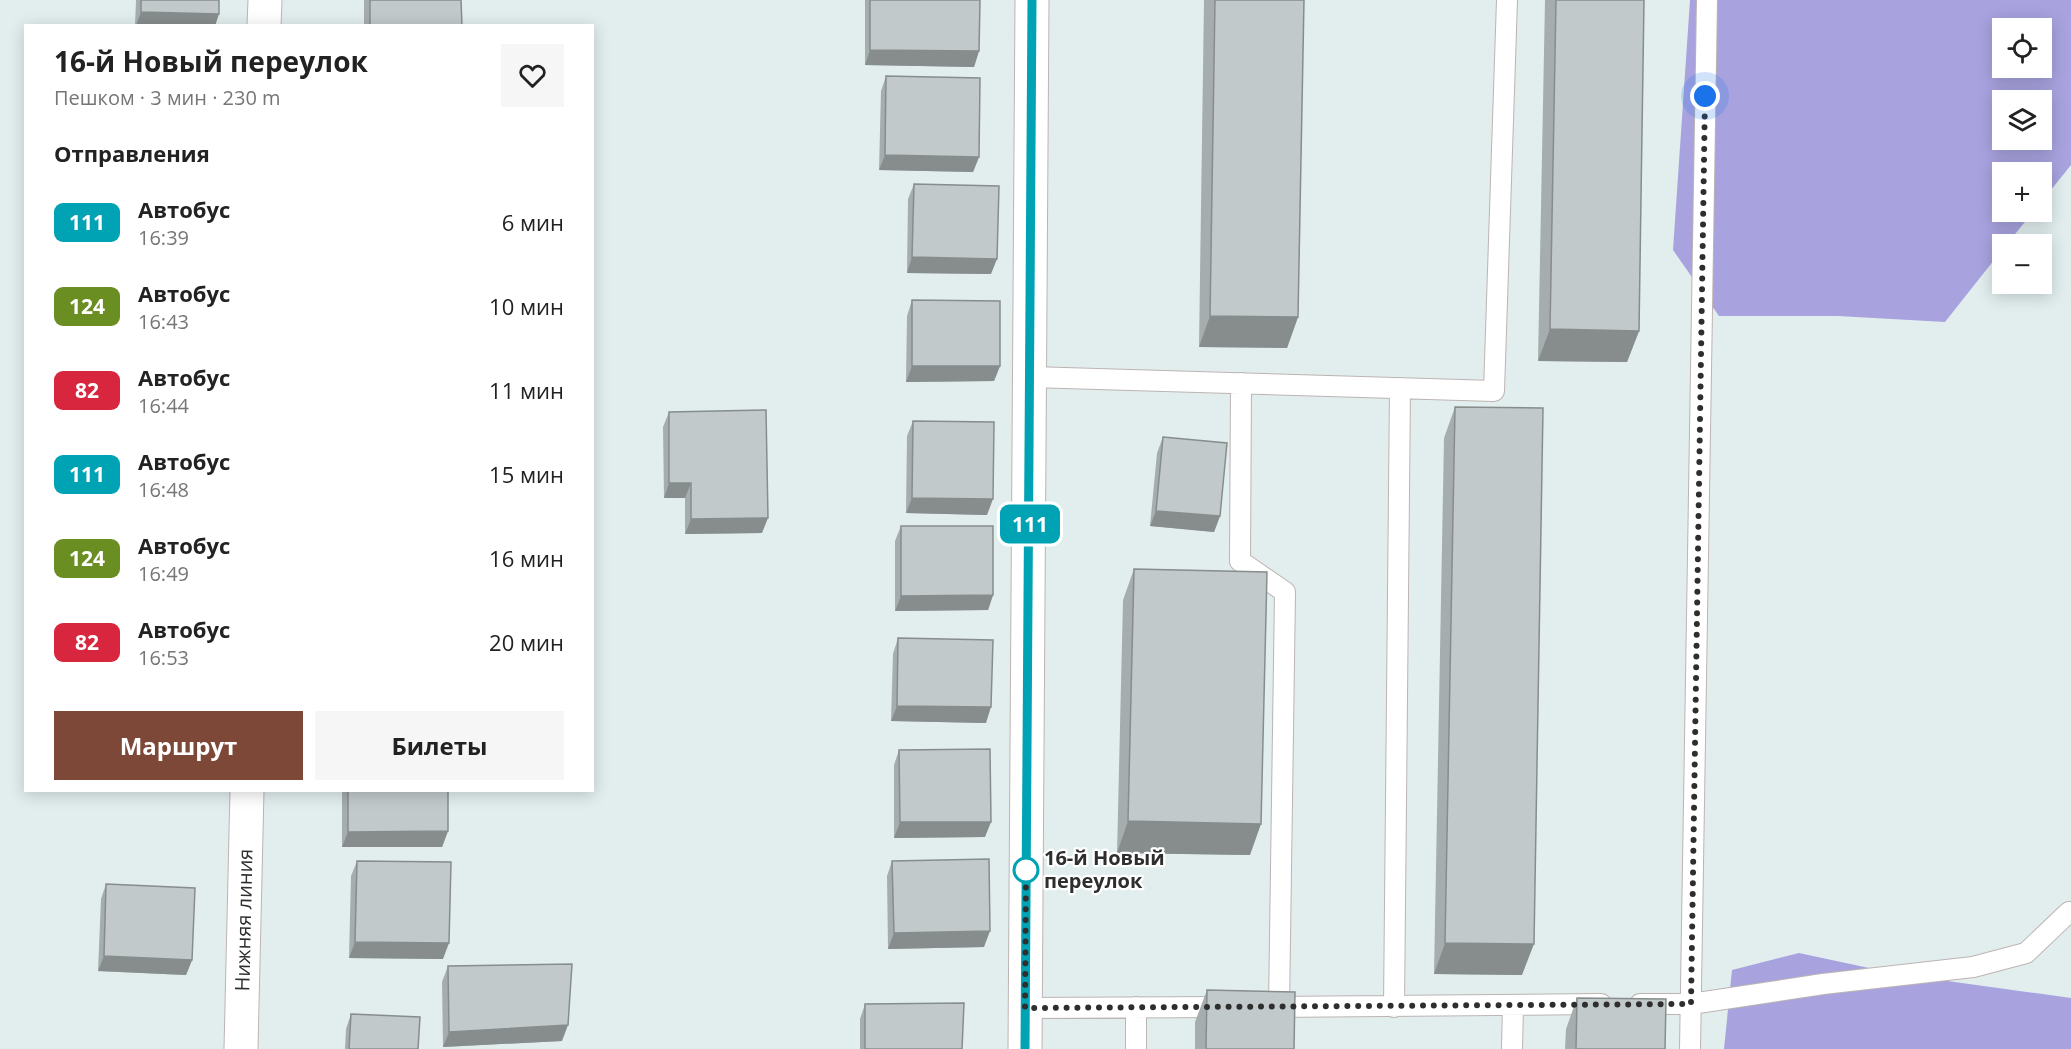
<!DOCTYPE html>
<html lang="ru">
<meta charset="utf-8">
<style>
:root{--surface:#fff;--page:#f6f6f6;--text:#222;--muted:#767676;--accent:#7d4837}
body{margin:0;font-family:"Open Sans",sans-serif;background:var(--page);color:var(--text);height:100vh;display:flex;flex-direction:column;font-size:22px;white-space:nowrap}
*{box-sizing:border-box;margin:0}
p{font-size:20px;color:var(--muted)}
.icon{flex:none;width:33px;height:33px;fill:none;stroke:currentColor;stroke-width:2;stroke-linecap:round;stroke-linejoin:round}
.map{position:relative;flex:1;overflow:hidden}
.side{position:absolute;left:24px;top:24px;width:570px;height:768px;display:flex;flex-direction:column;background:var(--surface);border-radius:0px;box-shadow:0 3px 15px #0003}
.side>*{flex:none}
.badge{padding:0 12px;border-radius:9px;font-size:21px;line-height:39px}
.buttons{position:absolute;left:1992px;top:18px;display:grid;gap:12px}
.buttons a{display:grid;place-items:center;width:60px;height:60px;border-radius:0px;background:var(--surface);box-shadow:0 3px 15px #0003;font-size:30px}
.you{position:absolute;width:30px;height:30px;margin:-15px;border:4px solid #fff;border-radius:50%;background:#1a73e8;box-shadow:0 0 0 9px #1a73e833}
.map>.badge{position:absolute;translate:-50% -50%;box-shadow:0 0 0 3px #fff}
h2{padding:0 30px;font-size:22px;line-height:54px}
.round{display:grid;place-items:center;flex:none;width:63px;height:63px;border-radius:0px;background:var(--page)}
.summary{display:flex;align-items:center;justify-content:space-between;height:102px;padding:0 30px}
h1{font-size:28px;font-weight:700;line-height:45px}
.button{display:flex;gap:12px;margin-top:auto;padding:12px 30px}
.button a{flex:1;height:69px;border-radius:0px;background:var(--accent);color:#fff;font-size:24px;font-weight:700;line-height:69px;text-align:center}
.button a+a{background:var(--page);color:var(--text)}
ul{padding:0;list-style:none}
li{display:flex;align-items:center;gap:18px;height:84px;padding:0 30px}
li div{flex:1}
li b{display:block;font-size:22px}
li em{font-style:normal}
li .badge{min-width:66px;font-weight:700;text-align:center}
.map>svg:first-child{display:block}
.green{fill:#a8a3df;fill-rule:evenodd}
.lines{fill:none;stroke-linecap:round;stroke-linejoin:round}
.lane-casing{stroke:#bcb4b2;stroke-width:22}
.street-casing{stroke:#bcb4b2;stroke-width:35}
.secondary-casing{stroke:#bcb4b2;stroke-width:35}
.lane{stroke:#fff;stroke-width:20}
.street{stroke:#fff;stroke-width:33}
.secondary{stroke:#fff;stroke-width:33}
.wall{fill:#a6adae}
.shaded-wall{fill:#878d8d}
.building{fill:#c1c9ca;stroke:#878d8d;stroke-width:1.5}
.line-casing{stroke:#fff;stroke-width:14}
.line{stroke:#00a3b4;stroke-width:9}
.walk{stroke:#2e2e2e;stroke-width:6;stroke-dasharray:0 10.8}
.stop-dot{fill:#fff;stroke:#00a3b4;stroke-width:3}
.labels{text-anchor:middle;stroke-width:4.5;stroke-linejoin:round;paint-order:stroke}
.stop-label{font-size:20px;font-weight:bold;fill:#2e2e2e;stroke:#fff;text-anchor:start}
.street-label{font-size:20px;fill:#2e2e2e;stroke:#fff}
</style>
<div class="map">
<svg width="2071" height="1049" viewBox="0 0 2071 1049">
<rect width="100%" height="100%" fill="#e2eeee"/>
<path class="green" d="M1690,0h381v165l-29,36v-29h-40v40h31l-26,32h-5v6l-57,72 -107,-6h-119l-46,-66zM2002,28h40v40h-40zM2002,100h40v40h-40z
M1799,953l98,21 174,24v51h-347l8,-79z"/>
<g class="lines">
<defs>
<path id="lane" d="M1031,377l463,14 13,-391
M1241,383l-1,178 45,31 -6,415
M1640,1004h51l132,-20 150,-17 53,-14 43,-41
M1136,1007v42
M1271,1007l330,-3
M1394,1007l6,-619
M1025,1008l201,-1
M1512,1049l1,-44
M1690,1049l17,-1049"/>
<g id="street">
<path d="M264,26l1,-26"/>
<path id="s1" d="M241,1049l6,-259"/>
</g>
<path id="secondary" d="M1025,1049l7,-1049"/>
</defs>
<use href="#lane" class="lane-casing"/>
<use href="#street" class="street-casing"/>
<use href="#secondary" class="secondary-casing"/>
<use href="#lane" class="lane"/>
<use href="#street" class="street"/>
<use href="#secondary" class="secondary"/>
</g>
<path class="wall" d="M136,0h83l-4,26h-80z
M364,0h97l1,26h-98z
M865,0h115l-1,51 -5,16 -109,-2z
M1204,0h100l-6,317 -11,31 -88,-1z
M1545,0h99l-5,331 -12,31 -89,-1z
M886,76l93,81 -6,15 -94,-2 2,-79z
M914,184l77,90 -84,-1 1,-74z
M912,300l88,66 -6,15 -88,1 1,-66z
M1455,407l67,568 -88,-1 10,-536z
M669,412l93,121 -77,1v-36h-21l-1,-71z
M913,421l74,94 -81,-2 1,-77z
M1163,437l57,79 -6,16 -64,-6 7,-73z
M901,526l92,69 -5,15 -93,1v-70z
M1134,569l116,286 -133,-2 6,-253z
M898,638l88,85 -95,-2 2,-67z
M899,750l86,87 -91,1v-73z
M342,790h106v41l-6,16h-100z
M357,861l86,98 -94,-1 2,-82z
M892,861l92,86 -96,2 -1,-73z
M106,884l86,76 -6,15 -88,-4 3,-72z
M448,966l114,75 -119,6 -1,-65z
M1207,990l87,59h-99v-27z
M1577,998l88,51h-100l1,-20z
M865,1004l97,45h-102v-30z
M351,1014l67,35h-73l1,-20z"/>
<path class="shaded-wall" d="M141,12l78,2 -4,12h-79z
M870,50l109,1 -5,16 -109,-2z
M885,155l94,2 -6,15 -94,-2z
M912,257l85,2 -6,15 -84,-1z
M1210,316l88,1 -11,31 -88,-1z
M1550,329l89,2 -12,31 -89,-1z
M912,366h88l-6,15 -88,1z
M669,483h22l-6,15h-21z
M912,498l81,1 -6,16 -81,-2z
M1156,511l64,5 -6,16 -64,-6z
M768,518l-6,15 -77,1 6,-15z
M993,595l-5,15 -93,1 6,-15z
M897,706l94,1 -5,16 -95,-2z
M1128,821l133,3 -11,31 -133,-2z
M900,822h91l-6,15 -91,1z
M448,831l-6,16h-100l6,-15z
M990,931l-6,16 -96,2 6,-16z
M355,942l94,1 -6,16 -94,-1z
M1445,943l89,1 -12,31 -88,-1z
M104,956l88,4 -6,15 -88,-4z
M568,1025l-6,16 -119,6 6,-15z"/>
<path class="building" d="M141,0h78v14l-78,-2z
M370,0h91l1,26h-92z
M870,0h110l-1,51 -109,-1z
M1215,0h89l-6,317 -88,-1z
M1556,0h88l-5,331 -89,-2z
M886,76l94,2 -1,79 -94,-2z
M914,184l85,2 -2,73 -85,-2z
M912,300l88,1v65h-88z
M1455,407l88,1 -9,536 -89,-1z
M766,410l2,108 -77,1v-36h-22v-71z
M913,421l81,1 -1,77 -81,-1z
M1163,437l64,6 -7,73 -64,-5z
M901,526h92v69l-92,1z
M1134,569l133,3 -6,252 -133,-3z
M898,638l95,2 -2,67 -94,-1z
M990,749l1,73h-91l-1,-72z
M348,790h100v41l-100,1z
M989,859l1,72 -96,2 -2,-72z
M357,861l94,1 -2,81 -94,-1z
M106,884l89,4 -3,72 -88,-4z
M572,964l-4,61 -119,7 -1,-66z
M1207,990l88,2 -1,57h-88z
M1577,998l89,1 -1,50h-89z
M964,1003l-2,46h-97v-45z
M351,1014l69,3 -2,32h-69z"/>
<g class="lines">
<defs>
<path id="line" d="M1025,1049l7,-1049"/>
</defs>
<use href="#line" class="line-casing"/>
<use href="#line" class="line"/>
<path class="walk" d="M1026,870v-2l-1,140 666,-4 14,-908"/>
</g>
<circle class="stop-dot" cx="1026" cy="870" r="12"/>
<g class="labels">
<g class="stop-label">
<text x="1044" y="865">16-й Новый<tspan x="1044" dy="23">переулок</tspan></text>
</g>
<g class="street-label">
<text dy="7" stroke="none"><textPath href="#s1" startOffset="129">Нижняя линия</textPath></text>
</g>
</g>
</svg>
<div class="buttons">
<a><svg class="icon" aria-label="locate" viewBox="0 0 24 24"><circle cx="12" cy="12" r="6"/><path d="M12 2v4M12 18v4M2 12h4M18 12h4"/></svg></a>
<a><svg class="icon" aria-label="layers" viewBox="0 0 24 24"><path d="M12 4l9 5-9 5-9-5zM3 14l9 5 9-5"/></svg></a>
<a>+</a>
<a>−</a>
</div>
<div class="you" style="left:1705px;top:96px"></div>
<b class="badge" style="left:1030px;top:524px;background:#00a3b4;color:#fff">111</b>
<section class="side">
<div class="summary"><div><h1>16-й Новый переулок</h1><p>Пешком · 3 мин · 230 m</p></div><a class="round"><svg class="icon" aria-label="heart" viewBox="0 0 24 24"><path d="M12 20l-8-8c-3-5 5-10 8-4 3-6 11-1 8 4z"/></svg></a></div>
<h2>Отправления</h2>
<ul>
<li><span class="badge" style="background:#00a3b4;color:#fff">111</span><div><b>Автобус</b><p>16:39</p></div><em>6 мин</em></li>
<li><span class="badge" style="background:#6b8e23;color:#fff">124</span><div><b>Автобус</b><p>16:43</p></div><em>10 мин</em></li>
<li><span class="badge" style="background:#d7263d;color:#fff">82</span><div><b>Автобус</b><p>16:44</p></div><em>11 мин</em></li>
<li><span class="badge" style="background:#00a3b4;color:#fff">111</span><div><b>Автобус</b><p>16:48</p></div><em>15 мин</em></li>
<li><span class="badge" style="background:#6b8e23;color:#fff">124</span><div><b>Автобус</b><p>16:49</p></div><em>16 мин</em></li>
<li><span class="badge" style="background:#d7263d;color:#fff">82</span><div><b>Автобус</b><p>16:53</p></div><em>20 мин</em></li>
</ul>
<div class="button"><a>Маршрут</a><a>Билеты</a></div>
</section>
</div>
